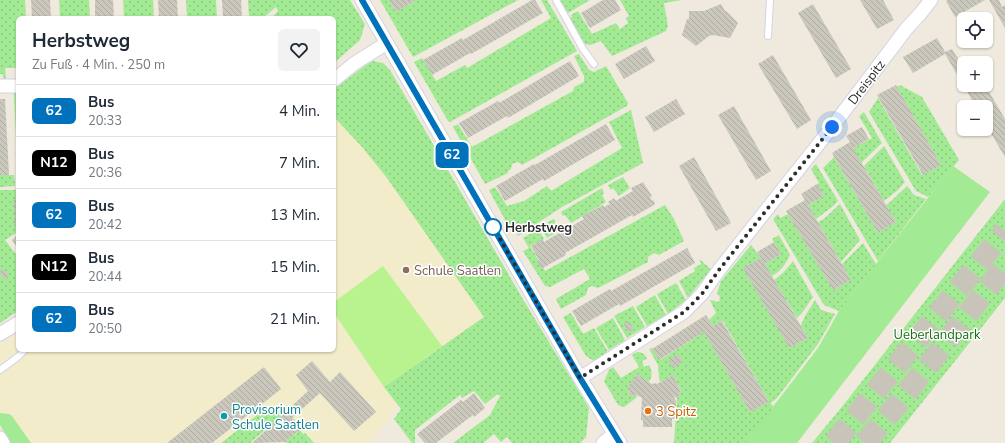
<!DOCTYPE html>
<html lang="de">
<meta charset="utf-8">
<style>
:root{--surface:#fff;--page:#f2f2f3;--text:#1f2937;--muted:#747a83;--line:#e0e1e3}
body{margin:0;font-family:"Nunito Sans",sans-serif;background:var(--page);color:var(--text);height:100vh;display:flex;flex-direction:column;font-size:15px;white-space:nowrap}
*{box-sizing:border-box;margin:0}
p{font-size:13px;color:var(--muted)}
.icon{flex:none;width:22px;height:22px;fill:none;stroke:currentColor;stroke-width:2;stroke-linecap:round;stroke-linejoin:round}
.map{position:relative;flex:1;overflow:hidden}
.panel{position:absolute;left:16px;top:16px;width:320px;height:336px;display:flex;flex-direction:column;background:var(--surface);border-radius:6px;box-shadow:0 1px 3px #0004}
.panel>*{flex:none}
.badge{padding:0 8px;border-radius:6px;font-size:14px;line-height:26px}
.fabs{position:absolute;left:957px;top:12px;display:grid;gap:8px}
.fabs a{display:grid;place-items:center;width:36px;height:36px;border-radius:6px;background:var(--surface);box-shadow:0 1px 3px #0004;font-size:20px}
.you{position:absolute;width:20px;height:20px;margin:-10px;border:3px solid #fff;border-radius:50%;background:#1a73e8;box-shadow:0 0 0 6px #1a73e833}
.map>.badge{position:absolute;translate:-50% -50%;box-shadow:0 0 0 2px #fff}
.round{display:grid;place-items:center;flex:none;width:42px;height:42px;border-radius:6px;background:var(--page)}
.summary{display:flex;align-items:center;justify-content:space-between;height:68px;padding:0 16px}
h1{font-size:19px;font-weight:700;line-height:30px}
ul{padding:0;list-style:none}
li{display:flex;align-items:center;gap:12px;height:52px;padding:0 16px;border-top:1px solid var(--line)}
li div{flex:1}
li b{display:block;font-size:15px}
li em{font-style:normal}
li .badge{min-width:44px;font-weight:700;text-align:center}
.map>svg:first-child{display:block}
.education{fill:#f2eccb}
.grass{fill:#a3ea94}
.park{fill:url(#park-dots)}
.pitch{fill:#b8f38f}
.building{fill:url(#building-back-hatch)}
.lines{fill:none;stroke-linecap:round;stroke-linejoin:round}
.motorway-tunnel{stroke:#c8c4ba;stroke-width:22;stroke-dasharray:22 11;stroke-linecap:butt}
.service-casing{stroke:#d2d2e6;stroke-width:8}
.minor-casing{stroke:#d2d2e6;stroke-width:15}
.service{stroke:#fff;stroke-width:6}
.minor{stroke:#fff;stroke-width:13}
.line-casing{stroke:#fff;stroke-width:9}
.line{stroke:#0072bc;stroke-width:6}
.walk{stroke:#2c2c2c;stroke-width:4;stroke-dasharray:0 7.2}
.stop-dot{fill:#fff;stroke:#0072bc;stroke-width:2}
.education-dot{fill:#8d6e63;stroke:#fff;stroke-width:1.5}
.food-dot{fill:#e8710a;stroke:#fff;stroke-width:1.5}
.culture-dot{fill:#0f9aa8;stroke:#fff;stroke-width:1.5}
.labels{text-anchor:middle;stroke-width:3;stroke-linejoin:round;paint-order:stroke}
.street-label{font-size:13px;fill:#2c2c2c;stroke:#fff}
.stop-label{font-size:13px;font-weight:bold;fill:#2c2c2c;stroke:#fff;text-anchor:start}
.education-label{font-size:13px;fill:#785e54;stroke:#fff;text-anchor:start}
.park-label{font-size:13px;fill:#177113;stroke:#fff}
.culture-label{font-size:13px;fill:#0d838f;stroke:#fff;text-anchor:start}
.food-label{font-size:13px;fill:#c56008;stroke:#fff;text-anchor:start}
</style>
<div class="map">
<svg width="1005" height="443" viewBox="0 0 1005 443">
<defs>
<pattern id="park-dots" width="8" height="8" patternUnits="userSpaceOnUse"><rect width="8" height="8" fill="#a3ea94"/><path d="M2 2h.1M6 6h.1" fill="none" stroke="#8cc980" stroke-width="1.8" stroke-linecap="round"/></pattern>
<pattern id="building-back-hatch" width="6" height="6" patternUnits="userSpaceOnUse"><rect width="6" height="6" fill="#cac7bc"/><path d="M-1 5l2 2M0 0l6 6M5-1l2 2" fill="none" stroke="#aeaba2"/></pattern>
</defs>
<rect width="100%" height="100%" fill="#efeadd"/>
<path class="education" d="M354,74l150,242 -104,86 -14,21 -18,20h-357l-11,-17v-82l18,-11v17h316v-261z"/>
<path class="grass" d="M953,166l37,26 -193,251h-52l73,-95 21,-37z
M0,413l9,1 3,2 19,27h-20l-11,-18z"/>
<path class="park" d="M0,0h25l1,18h-8v50h-13l1,11 -3,-1v-4h-3z
M59,0h30l1,18h-30z
M123,0h30l1,18h-30z
M186,0h30l1,18h-30z
M248,0h102l15,24 -5,16 -26,23v-45h-63l7,-7 -2,-4 -13,11h-14z
M380,0h9l7,12 20,-12h102l-105,57z
M541,0h6l30,51 -127,71 -2,-1 -34,-59 8,-4 14,23 29,-16 2,3 84,-50z
M560,0h30l-22,13z
M620,0h62l-18,3 4,23 -2,5 -54,25 -11,-15 -11,4 -5,-1 -15,-26 2,-1 -1,-2 7,-4 14,23 24,-11 4,6 8,-6 -2,-5 3,-2z
M579,54l10,16 5,2 12,-6 22,37 -1,3 -105,59 -4,-3 -6,2 -1,5 -3,2v2l-23,11 -32,-57 5,-3 14,23 101,-56 1,-4 10,-5v-6l-10,-20z
M373,61l10,2 7,7 134,231 65,107 -3,29 -6,6h-68l-5,-6 -6,5 -7,-8 -11,9h-30l37,-28 10,-19 -2,-2 -13,10 -11,-13 -12,7 -2,-3 -45,35v13h-3l-18,-24 7,-10 -17,-22 100,-70 -97,-139 -24,-30 -29,-31v-28l32,-24z
M900,85l22,12 37,63 -31,37 -12,-6 -47,-79 9,-14 44,77 19,-10 -44,-78z
M18,90v72h-1l-3,-69 1,-2z
M631,110l12,53 -81,44 -44,29 -5,-9 -3,2 -21,-39 6,-3 12,19 17,-5 23,-15 4,5 71,-43 -13,-26z
M864,112l18,31 -21,20 -8,-15 19,-10 -13,-22z
M884,146l21,36 -7,8 -14,11 -20,-35z
M834,157l44,76 18,-11 -10,-17 4,-3 17,-16 7,9 12,4 -48,62 -55,-93z
M816,164l22,37 -6,6 -16,12 -8,-14 16,-9 -7,-12 2,-1 -8,-14z
M0,175h14l1,11 -15,1z
M623,177l7,11 -11,8 -6,-8 -2,2 -3,-5z
M602,188l2,5 -2,2 4,7 -35,21 -6,-8 -2,1 -2,-4z
M0,190h18l-3,36 3,3v6l-2,-2 -11,7 13,17v54l-18,12z
M1005,199v99l-115,145h-78l29,-35z
M840,204l20,36 -19,22 -23,-40 7,-4z
M665,205l9,14 10,22 -25,14 -5,-2 -6,4v5l-50,26 -7,-2 -3,2 -2,7 -25,14 -5,-10 34,-20 -6,-10 -34,18 -5,-1 -22,-35 6,-3 -6,-10 15,-9 6,10 -14,7 15,25z
M778,214l2,4 8,-4 45,76 18,-10 -9,-16 21,-21 13,21 -37,47 -15,-6 -51,-86z
M553,219l2,1v5l4,6 -12,7 -6,-11z
M779,235l11,20c-4,9 -9,16 -18,21l-7,-12 16,-10 -9,-15z
M751,245l10,13 -17,11 45,79 19,-10 -7,-13 4,-9 10,-16 6,10 14,4 -17,30 -41,54 -5,4h-2l4,6 -29,35h-71l3,-45 4,-3 -2,-3 2,-2 -8,-15 -13,7 -1,-4 -1,-13 -9,-16 3,-1 8,12 44,-28 46,80 19,-10 -46,-81 -10,5 -4,-6 7,-7 -6,-13 9,2 1,-5 -3,-4 4,-12z
M699,259l12,10 -23,29 -9,-17 16,-10 -1,-3 7,-4z
M793,261l20,36 -11,16 -5,5 -23,-38 9,-7z
M676,283l10,17 -18,14 -11,-20z
M655,295l11,20 -19,11 -11,-19z
M633,306l12,21 -18,11 -13,-22z
M571,313l12,21 11,-6 13,22v2l-13,9 -8,-5 -23,-39z
M613,318l12,22 -16,10 -13,-22z
M637,352c5,0 8,2 10,7l-5,2 2,6 5,-2c3,6 4,10 0,17l-12,-8 -9,19 5,4 2,-3 2,1 -1,3 -12,9 -6,-2 -14,-24 5,-11 4,-3 8,11 18,-11 -7,-12z
M274,409l12,3 -36,31h-29l40,-31z
M300,430l3,4 2,-1 9,10h-29l2,-1 -1,-2 8,-7 1,2z"/>
<path class="pitch" d="M383,266l59,80 -58,41 -50,-74v-11z"/>
<path class="building" d="M31,0h19l1,18h-19z
M95,0h18l1,18h-19z
M158,0h19l1,18h-19z
M222,0h19l1,18h-19z
M389,0h27l-20,12z
M532,0h3l8,13 -72,41 -1,-1 -38,22 -9,-15 39,-22 1,2z
M603,0h12l6,10 -31,18 -9,-15z
M860,0h23l11,20 -17,9z
M948,0h37l-30,17 -9,-16z
M989,0h10l3,7 3,-2v23z
M721,4l4,7h1l12,12 -8,15 -17,-3 -4,1 -13,10 -14,-11 5,-16h2v-8h15z
M813,4l38,65 -15,9 -38,-65z
M937,38l8,14 7,-3 8,13 9,-5 3,6h-8v22h21l20,34v38l-19,-32v-18h-10l-31,-53 -32,19 -10,-16z
M646,46l9,15 -31,18 -9,-15z
M773,55l38,65 -14,9 -39,-65z
M570,61l9,15 -71,42 -1,-2 -39,22 -9,-15 39,-22 1,2z
M896,85l45,80 -18,10 -46,-80z
M0,99h5l4,76h-9z
M676,99l9,15 -31,18 -9,-15z
M734,106l37,65 -15,9 -38,-65z
M606,124l9,16 -71,41 -1,-2 -38,22 -9,-15 38,-22 1,1z
M862,127l7,12 -16,9 43,74 -18,11 -46,-80 18,-11 -4,-6z
M694,157l37,66 -15,8 -37,-65z
M643,182l9,14 -2,1 2,4 1,-1 2,3 -1,2 -21,12 -1,-2 -67,38 1,2 -25,14 -4,-8 2,-1 -8,-14 12,-7 1,3 17,-10 -1,-3 6,-3 1,3 17,-10 -2,-3 21,-11 1,2 6,-3 -2,-2 6,-4 2,3 3,-2 14,-8 -2,-3z
M817,184l7,12 -16,9 43,75 -18,10 -47,-79 19,-11 -4,-6z
M14,200h4v29l-3,-3z
M18,235v13l-6,-8z
M774,242l7,12 -16,10 43,74 -19,10 -46,-80 18,-10 -4,-6z
M687,248l8,15 -75,43 -1,-2 -38,22 -9,-15 38,-22 1,2z
M4,269l5,8 -4,3 -5,-7v-2z
M706,315l7,11 9,-5 47,81 -19,10 -46,-80 -45,28 -7,-11z
M629,321l5,9 -6,3 -4,-9z
M678,354l5,8 -10,6 -5,-8z
M312,361l18,21 10,-10 36,40 -22,19 -34,-38 -28,25 10,11 -16,11 1,1 -1,1 -34,1 56,-52 -12,-16z
M264,367l17,22 -69,54h-45z
M637,374l15,10 4,-1 1,1 16,-9 8,16 -2,1 2,3 -5,3 -3,-3 3,6v18h-4v8h-29v-7h-2l1,-22 -7,-4 -2,3 -5,-4 2,-2 -3,-2z
M474,393l11,15 -11,9 -1,-2 -37,28h-11l-8,-9 44,-34 2,2z"/>
<g class="lines">
<path class="motorway-tunnel" d="M834,443l171,-212
M865,443l40,-48 100,-129"/>
<defs>
<path id="service" d="M556,0l27,49 11,15
M768,36l2,-36
M0,370l19,-14 6,-6"/>
<path id="minor" d="M362,0l218,378 40,65
M334,80l21,-17 32,-20
M0,86h18
M0,334l18,-11
M580,378l104,-66 18,-18 17,-24 113,-143 75,-99 13,-14 11,-14
M0,438l3,5
M603,443l11,-9"/>
</defs>
<use href="#service" class="service-casing"/>
<use href="#minor" class="minor-casing"/>
<use href="#service" class="service"/>
<use href="#minor" class="minor"/>
</g>
<g class="lines">
<defs>
<path id="line" d="M362,0l218,378 40,65"/>
</defs>
<use href="#line" class="line-casing"/>
<use href="#line" class="line"/>
<path class="walk" d="M493,227l87,151 104,-66 18,-18 17,-24 113,-143"/>
</g>
<circle class="stop-dot" cx="493" cy="227" r="8"/>
<circle class="education-dot" cx="406" cy="270" r="4"/>
<circle class="food-dot" cx="648" cy="411" r="4"/>
<circle class="culture-dot" cx="224" cy="416" r="4"/>
<g class="labels">
<g class="street-label">
<text transform="translate(866 82) rotate(-53)" y="5">Dreispitz</text>
</g>
<g class="stop-label">
<text x="505" y="232">Herbstweg</text>
</g>
<g class="education-label">
<text x="414" y="275">Schule Saatlen</text>
</g>
<g class="park-label">
<text x="937" y="339">Ueberlandpark</text>
</g>
<g class="culture-label">
<text x="232" y="414">Provisorium<tspan x="232" dy="15">Schule Saatlen</tspan></text>
</g>
<g class="food-label">
<text x="656" y="416">3 Spitz</text>
</g>
</g>
</svg>
<div class="fabs">
<a><svg class="icon" aria-label="locate" viewBox="0 0 24 24"><circle cx="12" cy="12" r="6"/><path d="M12 2v4M12 18v4M2 12h4M18 12h4"/></svg></a>
<a>+</a>
<a>−</a>
</div>
<div class="you" style="left:832px;top:127px"></div>
<b class="badge" style="left:452px;top:155px;background:#0072bc;color:#fff">62</b>
<section class="panel">
<div class="summary"><div><h1>Herbstweg</h1><p>Zu Fuß · 4 Min. · 250 m</p></div><a class="round"><svg class="icon" aria-label="heart" viewBox="0 0 24 24"><path d="M12 20l-8-8c-3-5 5-10 8-4 3-6 11-1 8 4z"/></svg></a></div>
<ul>
<li><span class="badge" style="background:#0072bc;color:#fff">62</span><div><b>Bus</b><p>20:33</p></div><em>4 Min.</em></li>
<li><span class="badge" style="background:#000;color:#fff">N12</span><div><b>Bus</b><p>20:36</p></div><em>7 Min.</em></li>
<li><span class="badge" style="background:#0072bc;color:#fff">62</span><div><b>Bus</b><p>20:42</p></div><em>13 Min.</em></li>
<li><span class="badge" style="background:#000;color:#fff">N12</span><div><b>Bus</b><p>20:44</p></div><em>15 Min.</em></li>
<li><span class="badge" style="background:#0072bc;color:#fff">62</span><div><b>Bus</b><p>20:50</p></div><em>21 Min.</em></li>
</ul>
</section>
</div>
